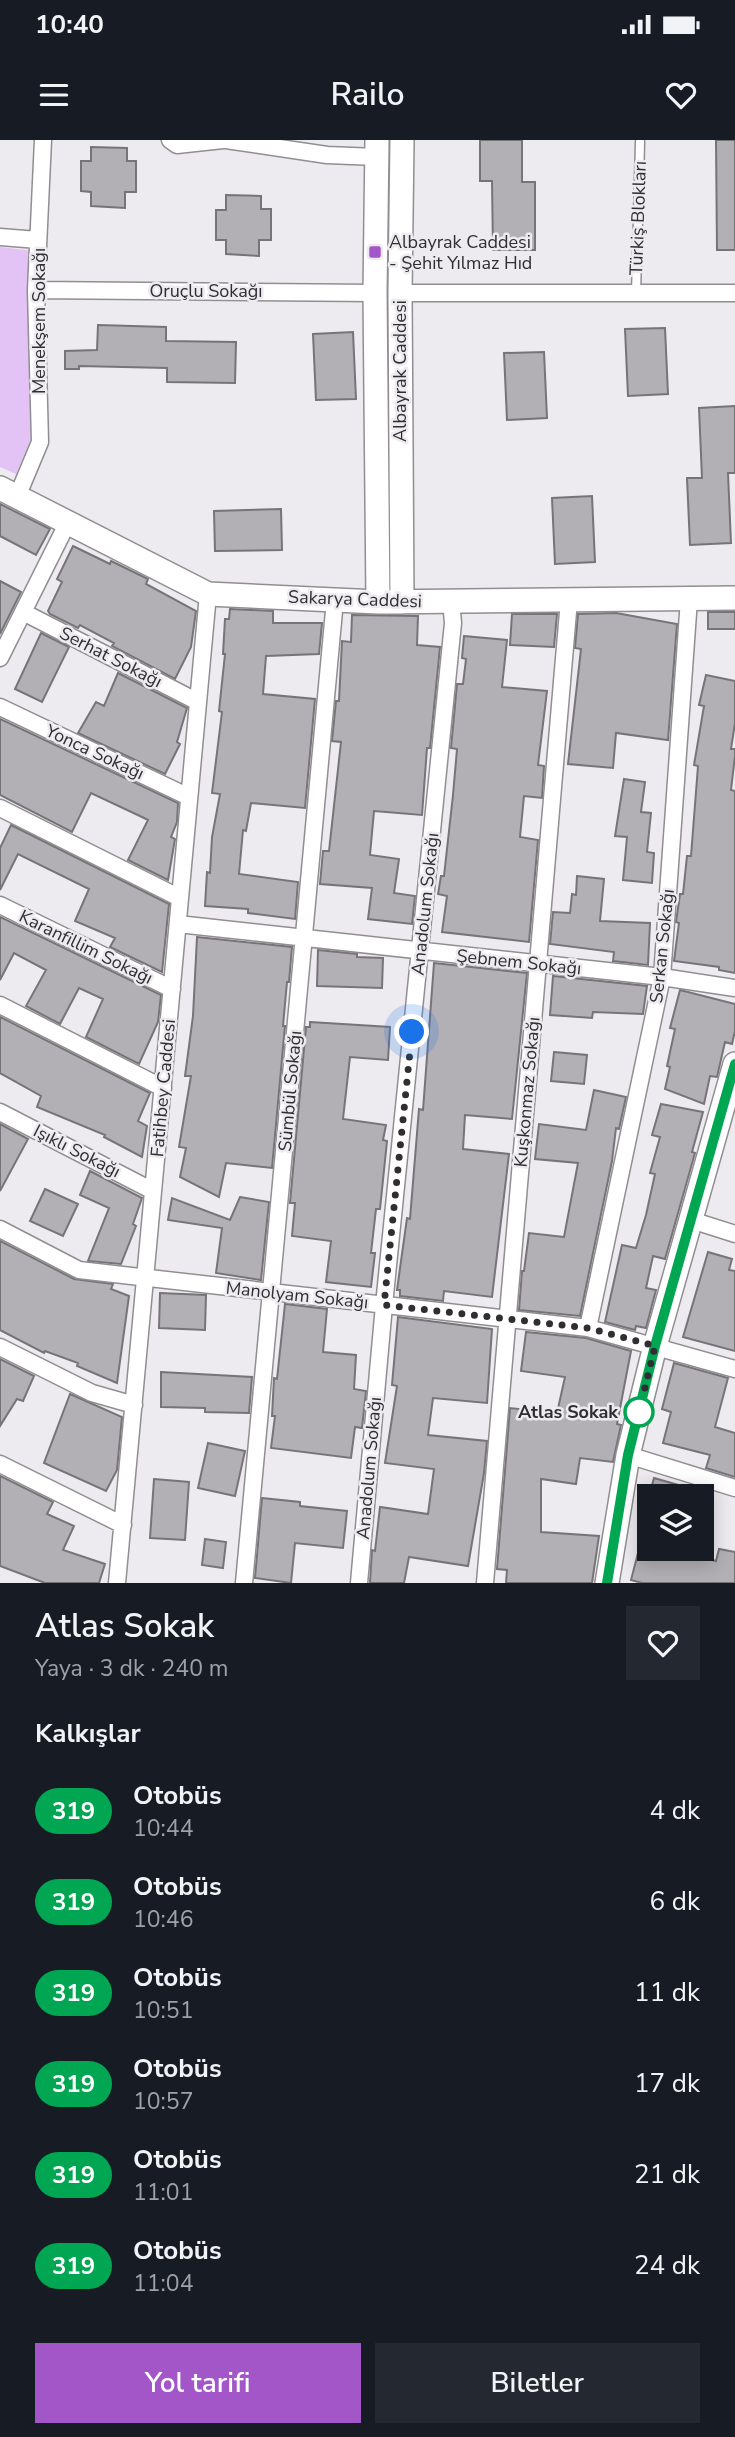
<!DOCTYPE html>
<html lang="tr">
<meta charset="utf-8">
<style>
:root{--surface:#171b24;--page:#242831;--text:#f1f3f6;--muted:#9ea1a6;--accent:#a356c7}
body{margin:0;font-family:"Nunito Sans",sans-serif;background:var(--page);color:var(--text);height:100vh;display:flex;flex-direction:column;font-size:26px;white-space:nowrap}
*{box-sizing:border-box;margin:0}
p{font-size:23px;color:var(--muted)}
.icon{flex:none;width:38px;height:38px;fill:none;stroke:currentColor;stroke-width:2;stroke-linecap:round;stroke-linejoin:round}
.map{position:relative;height:1443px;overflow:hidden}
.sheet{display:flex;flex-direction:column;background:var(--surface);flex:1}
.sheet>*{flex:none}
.badge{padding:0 14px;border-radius:23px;font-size:24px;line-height:46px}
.controls{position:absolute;left:637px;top:1344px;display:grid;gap:14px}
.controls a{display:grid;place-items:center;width:77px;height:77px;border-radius:0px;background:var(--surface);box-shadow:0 4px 18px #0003;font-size:35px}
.you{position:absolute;width:35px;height:35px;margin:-18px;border:5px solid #fff;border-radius:50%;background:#1a73e8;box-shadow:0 0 0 10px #1a73e833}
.map>.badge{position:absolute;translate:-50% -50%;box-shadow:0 0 0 4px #fff}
h2{padding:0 35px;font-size:26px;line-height:63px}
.round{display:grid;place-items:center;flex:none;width:74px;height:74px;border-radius:0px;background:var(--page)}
.overview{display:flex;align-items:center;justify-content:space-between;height:119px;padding:0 35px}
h1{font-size:33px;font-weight:600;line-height:52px}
.cta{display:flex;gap:14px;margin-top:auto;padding:14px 35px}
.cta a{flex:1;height:80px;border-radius:0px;background:var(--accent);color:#fff;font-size:28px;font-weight:600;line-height:80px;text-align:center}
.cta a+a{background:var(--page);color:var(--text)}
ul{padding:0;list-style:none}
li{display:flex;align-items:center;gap:21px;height:91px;padding:0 35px}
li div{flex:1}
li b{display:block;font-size:26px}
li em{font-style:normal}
li .badge{min-width:77px;font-weight:700;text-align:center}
.status{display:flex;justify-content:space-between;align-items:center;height:49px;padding:0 35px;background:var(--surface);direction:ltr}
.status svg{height:19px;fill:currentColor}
header{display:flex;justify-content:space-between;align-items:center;height:91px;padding:0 35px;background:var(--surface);font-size:32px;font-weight:600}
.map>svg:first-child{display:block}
.green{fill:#e3c3f5}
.building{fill:#b3b0b5;stroke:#777478;stroke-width:2}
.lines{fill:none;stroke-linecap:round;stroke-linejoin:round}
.lane-casing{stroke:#918e93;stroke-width:11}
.street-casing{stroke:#918e93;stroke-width:19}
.secondary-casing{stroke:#918e93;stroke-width:26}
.lane{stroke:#fff;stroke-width:8}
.street{stroke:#fff;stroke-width:16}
.secondary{stroke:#fff;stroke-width:23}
.line-casing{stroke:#fff;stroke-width:16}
.line{stroke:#00a651;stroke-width:10}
.walk{stroke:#302e31;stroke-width:7;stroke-dasharray:0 12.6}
.poi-dot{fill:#a356c7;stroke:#eeebf0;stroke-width:2.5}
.stop-dot{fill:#fff;stroke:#00a651;stroke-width:3.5}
.labels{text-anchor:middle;stroke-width:5;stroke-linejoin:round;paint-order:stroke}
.street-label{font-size:18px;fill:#302e31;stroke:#eeebf0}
.poi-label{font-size:18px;fill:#302e31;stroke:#eeebf0;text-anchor:start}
.stop-label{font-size:18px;font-weight:bold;fill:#302e31;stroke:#eeebf0;text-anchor:end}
</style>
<div class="status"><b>10:40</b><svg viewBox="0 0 49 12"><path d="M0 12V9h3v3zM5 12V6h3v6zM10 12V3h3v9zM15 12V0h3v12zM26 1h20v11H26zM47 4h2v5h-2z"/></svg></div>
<header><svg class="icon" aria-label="menu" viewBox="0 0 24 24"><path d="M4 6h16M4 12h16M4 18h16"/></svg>Railo<svg class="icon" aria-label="heart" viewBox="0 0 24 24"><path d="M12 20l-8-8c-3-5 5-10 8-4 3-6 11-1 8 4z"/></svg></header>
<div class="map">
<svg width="735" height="1443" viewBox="0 0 735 1443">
<rect width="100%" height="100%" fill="#eeebf0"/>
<path class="green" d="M0,107l34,4 -2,185 -16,38 -16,-7z"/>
<path class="building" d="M480,0h42v42h13v68h-42l-1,-69h-12z
M716,0h19v110h-18z
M91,7l36,1v13h9v31h-11v16l-34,-2v-14l-10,-1v-30h10z
M226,55l35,1v13h10v31h-12v16l-33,-2v-14h-10v-30h10z
M98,185l68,2v14l70,1 -1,41 -68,-1v-14l-88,-2v3h-14v-18l32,-1z
M665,188l3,66 -40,2 -3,-67z
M353,192l3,67 -40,1 -3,-66z
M544,212l3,66 -40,2 -3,-67z
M735,266v67h-7l3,70 -41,2 -3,-67h15l-3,-70z
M592,356l3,66 -40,2 -3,-66z
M0,364l50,25 -14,26 -36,-19z
M281,369l1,41 -67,1 -1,-40z
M73,406l37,18 1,-3 37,18 -2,5 50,27 -5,36 -16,32 -63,-33 2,-3 -34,-18 -2,3 -28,-14 -2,-3 14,-29 -5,-3z
M0,441l21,11 -21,42z
M230,469l43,2v12h49l-3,31 -53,2 -3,38 52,5 -10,109 -54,-5 -5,28 -3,-1 -4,44 59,8 -3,37 -47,-6v-4l-43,-3 2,-34 3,1 2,-36 8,-43 -8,-1 10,-81 -3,-1 6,-57h-2l2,-35h4z
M708,472h27v17h-27z
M616,473l61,11 -9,116 -52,-7 -3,35 -45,-4 13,-115 -6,-1 3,-34z
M512,474h45l-3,33 -44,-2z
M352,475l66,1 -1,29 23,2 -10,101h-3l-5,67 -48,-4 -4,44 29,4 -5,34 21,3 -3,28 -44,-5 4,-31 -52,-4 3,-33h6l12,-109 -9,-1 4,-40h3l3,-60 9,1z
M41,493l28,14 -27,55 -27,-13z
M464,496l43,4 -5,47 45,4 -9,74 6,1 -2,32 -18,-2 -4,41 18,3 -9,102 -87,-10 5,-36 -9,-2 3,-18h3l9,-81 4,-46 -6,-1 6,-64h6l3,-25 -4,-1z
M118,533l69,35 -10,34 3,2 -15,30 -87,-41 18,-31 8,4z
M706,535l29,6v42l-4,26h4v7l-4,34 4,1v182l-16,-3v-3l-45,-6 5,-38 -3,-1 4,-28h3l4,-38h4l7,-90 -4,-1 10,-59 -5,-1z
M0,579l178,84 -1,19 -6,15 4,2 -7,41 -40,-20 20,-40 -6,-3 -51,-24 -19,39 -72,-37z
M624,639l21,3 -4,30 10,1 -4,39 7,1 -2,30 -29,-3 4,-43 -12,-1z
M11,685l158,79 -7,68 -52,-25 5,-9 -40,-17 14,-32 -71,-35 -18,36v-42z
M577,736l27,3 -4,42 50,2 -2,42 -35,-4 1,-9 -64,-8 3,-32 17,1 2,-19 4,1z
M0,777l161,78 -3,27 -19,42 -53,-27 17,-38 -24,-11 -19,36 -34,-18 20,-36 -32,-17 -14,27z
M197,797l95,10 -3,35h-2l-4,44h2l-13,142 -46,-5 -7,34 -39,-20 6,-29 -7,-1 12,-71h-6l8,-60z
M318,810l39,4v3l26,1 -1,30 -65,-2z
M434,823l93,10 -15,146 -47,-4 -2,34 46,5 -17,143 -48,-6 -1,10 -43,-5v-6h-3l10,-72 3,1 9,-110 4,1z
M553,836l94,10 -4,28 -50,-2 -1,6 -42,-3z
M680,850l55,14v27l-3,13 -7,-2 -8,35 -7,-1 -6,28 -39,-15 5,-22 -3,-1 8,-37 -5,-1z
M0,877l150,76 -12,28 9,5 -5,31 -38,-20 1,-2 -68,-28 4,-11 -41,-23z
M310,882l80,5 -2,33 -38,-3 -7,62 43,6 -3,15 4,1 -7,68h-4l-5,44h4l-4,34 -45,-5 5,-41 -39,-5 3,-33h-5l16,-176h4z
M554,912l33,3 -3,29 -33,-3z
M594,950l32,7 -7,32 -3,-1 -4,33 -32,155 -61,-6 3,-39h2l5,-38 35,4 14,-74 -43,-4 4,-35 47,6z
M661,964l42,8 -11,40 3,1 -30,106 -12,-3 -7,32 10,2 -10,38 -10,-2 -1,4 -30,-8 17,-77 14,3 10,-33 9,-41 -5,-1 10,-36 -8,-2z
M0,984l28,15 -28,52z
M90,1031l52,27 -9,26 3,2 -15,38 -33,-3 21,-53 -29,-13z
M45,1049l33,15 -15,32 -33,-15z
M240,1057l29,5 -8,78 -45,-7 6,-45 -54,-8 4,-22 58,22z
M0,1101l74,38 39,5 -2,5 18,7 -12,87 -40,-17 1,-3 -33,-12 -1,2 -44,-23z
M708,1112l24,7 -3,11 6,1v80l-52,-14z
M160,1153l46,2 -1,35 -46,-2z
M285,1164l42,5 -4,43 33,3 -2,34 12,2 -4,37 -7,-1 -4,31 -80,-10 4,-32h-3l2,-38 3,1z
M398,1177l94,12 -5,74 -54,-5 -5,37 59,6 -3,32 -16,93 -59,-9 -5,26h-34l2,-33 3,1 5,-44 48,7 6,-45 -49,-6 12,-77 -5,-1z
M526,1192l60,6 45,13 -14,73 4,1 -8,37 -33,-4 -4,26 -35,-5v53l58,4 -7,47h-86l1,-13 -10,-1 13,-161 47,5 8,-36 -44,-6z
M0,1219l34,17 -11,25 -6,-2 -17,27z
M674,1223l54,15 -13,49 20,6v44l-29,-9 4,-13 -47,-12 8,-31 -9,-3z
M161,1232l91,5 -3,36 -44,-1v-4l-44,-1z
M70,1254l52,23 -5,53 -11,21 -62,-28z
M208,1303l37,8 -10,45 -37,-8z
M0,1336l53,26 -6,12 27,12 -11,24 42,14 -6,19h-54l-45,-17z
M654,1338l49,14 -1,4h-53z
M154,1339l35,3 -4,58 -35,-2z
M262,1358l38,4v4l47,5 -4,37 -48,-5 -4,40 -36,-5z
M205,1399l21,3 -3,26 -21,-3z
M639,1409h35l-1,2 43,10 3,-12 16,3v31h-93l-11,-3z"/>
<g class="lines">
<defs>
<path id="lane" d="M636,154l4,-152"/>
<path id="street" d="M170,0l7,5 46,-5
M226,0l101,15 50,2
M0,97l38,3
M36,150l339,3
M400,153h335
M17,357l23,-55 -4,-152 7,-150
M23,472l175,90
M0,518l68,-136
M0,567l189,90
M0,668l180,90
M0,765l172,84
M178,784l484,53 73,11
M0,865l163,83
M0,972l153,79
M691,1080l44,14
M0,1089l79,41 509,58 147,41
M588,1188l74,-351 27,-378
M0,1207l92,46 42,12
M628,1315l107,33
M0,1324l123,61
M117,1443l91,-989
M244,1443l91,-983
M359,1443l25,-278 69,-682 -2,-22
M485,1443l84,-983"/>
<path id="secondary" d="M377,0l-2,153 3,309
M402,0l-2,153 2,309
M0,348l208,106 170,8 357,-4
M607,1443l21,-128 27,-109 80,-282"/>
</defs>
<use href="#lane" class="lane-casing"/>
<use href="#street" class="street-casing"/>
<use href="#secondary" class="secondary-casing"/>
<use href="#lane" class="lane"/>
<use href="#street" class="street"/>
<use href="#secondary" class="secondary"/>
</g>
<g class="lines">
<defs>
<path id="line" d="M607,1443l21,-128 27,-109 80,-282"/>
</defs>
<use href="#line" class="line-casing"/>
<use href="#line" class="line"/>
<path class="walk" d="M412,892l-28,273 204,23 67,18 -16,66"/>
</g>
<rect class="poi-dot" x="368" y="105" width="14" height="14" rx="3.5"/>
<circle class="stop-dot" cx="639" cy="1272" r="14"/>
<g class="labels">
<g class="street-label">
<text transform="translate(638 78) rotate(-88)" y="6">Türkiş Blokları</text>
<text x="206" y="157">Oruçlu Sokağı</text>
<text transform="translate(39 181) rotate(-90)" y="6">Menekşem Sokağı</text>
<text transform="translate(400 231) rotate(-90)" y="6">Albayrak Caddesi</text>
<text transform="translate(355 459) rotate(2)" y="6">Sakarya Caddesi</text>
<text transform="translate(111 517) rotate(27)" y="6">Serhat Sokağı</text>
<text transform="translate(95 612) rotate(25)" y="6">Yonca Sokağı</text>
<text transform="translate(425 764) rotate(-84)" y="6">Anadolum Sokağı</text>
<text transform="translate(662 806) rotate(-84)" y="6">Serkan Sokağı</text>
<text transform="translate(86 807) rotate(26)" y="6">Karanfillim Sokağı</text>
<text transform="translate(519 822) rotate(6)" y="6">Şebnem Sokağı</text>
<text transform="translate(163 948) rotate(-85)" y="6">Fatihbey Caddesi</text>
<text transform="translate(290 951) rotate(-85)" y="6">Sümbül Sokağı</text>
<text transform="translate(527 952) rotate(-85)" y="6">Kuşkonmaz Sokağı</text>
<text transform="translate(77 1011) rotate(27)" y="6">Işıklı Sokağı</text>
<text transform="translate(297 1155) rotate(6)" y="6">Manolyam Sokağı</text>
<text transform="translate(369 1328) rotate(-85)" y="6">Anadolum Sokağı</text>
</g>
<g class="poi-label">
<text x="389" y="108">Albayrak Caddesi<tspan x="389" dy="21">- Şehit Yılmaz Hıd</tspan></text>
</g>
<g class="stop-label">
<text x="618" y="1278">Atlas Sokak</text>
</g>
</g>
</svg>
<div class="controls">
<a><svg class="icon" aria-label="layers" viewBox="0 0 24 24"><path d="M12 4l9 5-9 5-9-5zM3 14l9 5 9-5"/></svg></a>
</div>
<div class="you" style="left:412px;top:892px"></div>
</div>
<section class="sheet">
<div class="overview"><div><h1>Atlas Sokak</h1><p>Yaya · 3 dk · 240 m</p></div><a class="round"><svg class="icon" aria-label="heart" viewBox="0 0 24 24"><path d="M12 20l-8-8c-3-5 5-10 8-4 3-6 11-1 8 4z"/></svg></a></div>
<h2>Kalkışlar</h2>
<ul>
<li><span class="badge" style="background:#00a651;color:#fff">319</span><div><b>Otobüs</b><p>10:44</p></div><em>4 dk</em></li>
<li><span class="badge" style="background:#00a651;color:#fff">319</span><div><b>Otobüs</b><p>10:46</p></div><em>6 dk</em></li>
<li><span class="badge" style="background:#00a651;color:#fff">319</span><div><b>Otobüs</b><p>10:51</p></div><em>11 dk</em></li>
<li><span class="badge" style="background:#00a651;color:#fff">319</span><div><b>Otobüs</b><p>10:57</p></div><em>17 dk</em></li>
<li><span class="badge" style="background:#00a651;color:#fff">319</span><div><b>Otobüs</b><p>11:01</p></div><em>21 dk</em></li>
<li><span class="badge" style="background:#00a651;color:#fff">319</span><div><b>Otobüs</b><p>11:04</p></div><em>24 dk</em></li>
</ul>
<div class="cta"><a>Yol tarifi</a><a>Biletler</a></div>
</section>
